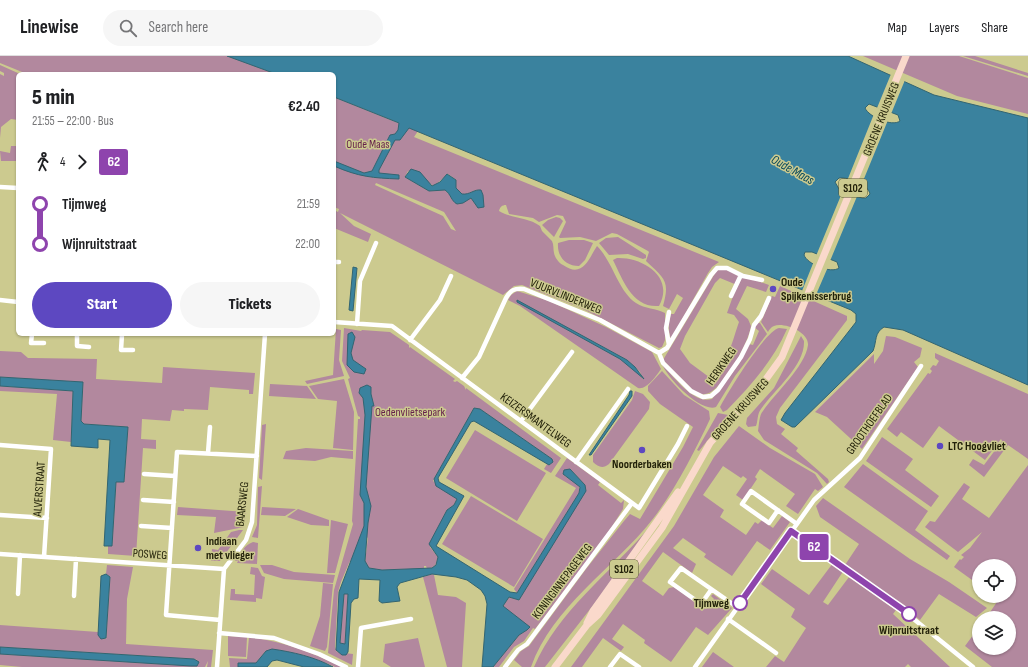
<!DOCTYPE html>
<meta charset="utf-8">
<style>
:root{--surface:#fff;--page:#f6f6f6;--text:#202124;--muted:#757577;--line:#e0e0e0;--accent:#5d48c1}
body{margin:0;font-family:"Sofia Sans Condensed",sans-serif;background:var(--page);color:var(--text);height:100vh;display:flex;flex-direction:column;font-size:15px;white-space:nowrap}
*{box-sizing:border-box;margin:0}
p{font-size:13px;color:var(--muted)}
.icon{flex:none;width:22px;height:22px;fill:none;stroke:currentColor;stroke-width:2;stroke-linecap:round;stroke-linejoin:round}
.map{position:relative;flex:1;overflow:hidden}
.sheet{position:absolute;left:16px;top:16px;width:320px;height:264px;display:flex;flex-direction:column;background:var(--surface);border-radius:6px;box-shadow:0 1px 3px #0004}
.sheet>*{flex:none}
.badge{padding:0 8px;border-radius:3px;font-size:14px;line-height:26px}
.tools{position:absolute;left:972px;top:503px;display:grid;gap:8px}
.tools a{display:grid;place-items:center;width:44px;height:44px;border-radius:50%;background:var(--surface);box-shadow:0 1px 3px #0004;font-size:20px}
.map>.badge{position:absolute;translate:-50% -50%;box-shadow:0 0 0 2px #fff}
.legs{display:flex;align-items:center;gap:6px;height:44px;padding:0 16px;font-size:13px}
.legs p{margin-inline-start:auto}
.overview{display:flex;align-items:center;justify-content:space-between;height:68px;padding:0 16px}
h1{font-size:22px;font-weight:800;line-height:30px}
.primary-button{display:flex;gap:8px;margin-top:auto;padding:8px 16px}
.primary-button a{flex:1;height:46px;border-radius:24px;background:var(--accent);color:#fff;font-size:16px;font-weight:800;line-height:46px;text-align:center}
.primary-button a+a{background:var(--page);color:var(--text)}
ul{padding:0 16px;list-style:none}
li{display:flex;align-items:center;gap:14px;height:40px;font-size:15px}
li i{display:grid;place-items:center;width:6px;height:100%;margin:0 5px;background:currentColor}
li i::after{content:'';width:10px;height:10px;margin:-5px;border:3px solid;border-radius:50%;background:var(--surface)}
li p{margin-inline-start:auto}
li:first-child i{background:linear-gradient(#0000 50%,currentColor 0)}
li:last-child i{background:linear-gradient(currentColor 50%,#0000 0)}
header{display:flex;align-items:center;gap:24px;box-sizing:border-box;height:56px;padding:0 20px;background:var(--surface);border-bottom:1px solid var(--line)}
header strong{font-size:19px}
nav{display:flex;gap:22px;margin-inline-start:auto;font-size:14px}
.search{width:280px;height:36px;background:var(--page);display:flex;align-items:center;gap:10px;box-sizing:border-box;padding:0 14px;border-radius:22px;color:var(--muted);font-size:15px}
.map>svg:first-child{display:block}
.green{fill:#b2889e;fill-rule:evenodd}
.water{fill:#3a829e;stroke:#336571;fill-rule:evenodd}
.pier{fill:#ccca8f}
.lines{fill:none;stroke-linecap:round;stroke-linejoin:round}
.street{stroke:#fff;stroke-width:4.5}
.primary{stroke:#fad9cb;stroke-width:7}
.line-1-casing{stroke:#fff;stroke-width:9}
.line-1{stroke:#8e44ad;stroke-width:6}
.poi-dot{fill:#5d48c1;stroke:#ccca8f;stroke-width:1.5}
.stop-1-dot{fill:#fff;stroke:#8e44ad;stroke-width:2}
.labels{text-anchor:middle;stroke-width:3;stroke-linejoin:round;paint-order:stroke}
.shield{fill:#ccca8f;stroke:#555431;stroke-width:1}
.shield-label{font-size:11px;font-weight:bold;fill:#222109}
.street-label{font-size:12px;fill:#222109;stroke:#ccca8f}
.park-label{font-size:12px;fill:#651f4b;stroke:#ccca8f}
.poi-label{font-size:12px;font-weight:bold;fill:#222109;stroke:#ccca8f;text-anchor:start}
.stop-label{font-size:12px;font-weight:bold;fill:#222109;stroke:#ccca8f;text-anchor:end}
.water-label{font-size:13px;font-style:italic;fill:#07485c;stroke:#ccca8f}
</style>
<header>
<strong>Linewise</strong>
<div class="search"><svg class="icon" aria-label="search" viewBox="0 0 24 24"><circle cx="10" cy="10" r="6"/><path d="M15 15l6 6"/></svg>Search here</div>
<nav><a>Map</a><a>Layers</a><a>Share</a></nav>
</header>
<div class="map">
<svg width="1028" height="611" viewBox="0 0 1028 611">
<rect width="100%" height="100%" fill="#ccca8f"/>
<path class="green" d="M0,0h228l48,18h-249l-27,-11z
M863,0h96l69,22v36l-71,-18z
M963,0h12l53,17v3z
M0,9l20,9h-2v46l-7,-1 -10,8 -1,11v-64l4,2v-3l-4,-2z
M334,41l84,34 -4,6 305,125 -7,5 -4,6 -37,66c-3,-8 -3,-16 0,-25h3l9,-16 -6,-4 -8,15 -6,-3c7,-25 2,-27 -17,-45l3,-9 -1,-1 -31,-17 -5,-1 -16,8 -16,-4 -20,1 -1,-1 7,-15 -3,-6 -6,-1 -18,7 -6,-4 -24,-4 -3,-9c-4,0 -6,2 -7,6 14,8 29,6 41,15l2,5 10,10c2,4 1,8 2,12 1,5 5,10 9,12 20,14 26,-7 34,-19 16,16 21,45 39,57 9,6 20,5 29,10v27l-3,7 -3,1 -78,-40 -59,-23 -8,1 -11,9 -163,-82 14,13 17,8 -3,8 -34,-14v-18l4,2 1,-3 -5,-2zM408,115l26,15 14,-12 8,6v8l6,6h7l7,-4v15l-5,-7 -12,6 -14,-14 -16,1 -24,-14zM376,127l68,29 12,19 -5,-2 -8,-13 -68,-31z
M11,90h7v15h-17l-1,-10 10,2z
M556,161l4,1 3,3 -9,16 -12,-12 6,-5z
M618,181l28,18v3l-3,1 -15,-5 -19,1 -10,-12 7,-5z
M569,184h15l9,3 -8,17 -6,6c-14,0 -22,-10 -21,-23z
M617,202c26,-1 58,19 42,48 -27,2 -36,-26 -46,-46z
M724,213l45,16 -3,7 -19,-6 -11,23 12,10 3,7c-2,16 -29,67 -46,68 -5,1 -9,-2 -12,-4l-30,-30 54,-90zM720,222l17,7 -10,28 7,2 5,7c-5,13 -13,51 -30,55l-19,-14 -10,-14 5,-13 30,-53z
M780,230l67,30v4l-67,88 -4,9 1,7 8,5 -4,5 17,14 -2,3 32,28 1,3 -2,2 -10,-11 -53,-33 -6,-9c1,-5 1,-16 5,-20 12,-18 42,-44 45,-66 1,-13 -24,-23 -34,-19 -3,1 -5,4 -6,6l-7,-10 11,-26 3,1z
M517,235l32,10 57,26 46,25 9,17c-5,7 -14,21 -23,19l-118,-82 -12,-6 3,-5zM516,244l111,60 13,12 3,7 -9,-10 -14,-10z
M758,267h2l7,11 -32,42 -19,31c-15,6 -49,-29 -54,-43 11,12 32,41 50,35l27,-35 10,-20 4,1 6,-14 -5,-4z
M344,272l17,3 1,-1 28,2 19,13v3l1,-1 45,32 -2,2 2,1 2,-1 7,5 2,4v-2l95,70 -10,15 -7,-4 3,-5 2,1 4,-3 -1,-3 -72,-50 -6,-1 -40,71 -1,2 24,18 -3,6 -7,5 -17,37 8,10c-2,8 -3,11 -11,12l-1,-3h-2v3l-45,1 -10,-2 -4,-6 3,-25 -19,26 -8,19 -3,10 -3,55 2,5 16,2 -1,11 -24,-12 6,-63 19,-66 -1,-3 6,-102h2v-2l-2,-1 -10,-37 2,-1 -8,-17z
M779,272l8,1c-14,32 -36,56 -60,81l-4,2 -3,-5c8,-15 45,-76 59,-79z
M336,273l5,1 -2,30 5,16 -37,8 -2,-3 28,-6z
M801,280l3,5c1,25 -30,49 -43,68 -4,5 -3,12 -5,17l-8,1 -2,-3 1,-6 27,-30z
M886,280l9,1 27,11 -2,9 -6,5 4,5 -56,82 -35,-32 -12,-5 59,-58v10l9,-13z
M0,295l21,1 7,6h5l64,1 -1,20 66,4 1,-16 92,6 -2,21h-4v-4l-39,-3 -2,23 -24,-1v2l-12,-1 -2,11 -28,-2 -1,20 15,1v9l-13,-1 -7,108 -28,-2v-8h4l4,-64h8l4,-55 -44,-3 -3,-3 2,-38 -83,-6z
M935,297l93,41v65l-20,-14 -24,32 -15,-12 4,-6 11,6 18,-24 -1,-2 -16,21 -46,-34 -16,22 -22,-16 -4,5 -10,-8 41,-56 2,1 2,-3 -2,-2 3,-4 3,1 3,-5 -4,-3z
M662,315l22,24 25,16 1,8c-15,32 -36,73 -58,101 -38,48 -100,87 -121,147h-9l-8,-7 7,-9 8,-5 57,-77 38,-48 6,-7 10,5 43,-72 10,-20 -33,-23 -12,-13v-5z
M344,323l10,33 -1,38 -20,-2 4,-47 -19,-2 -9,-13z
M270,328l37,2 9,13 -47,-3z
M0,330l73,5 -2,51 -18,-2 4,-46 -57,-3z
M635,335l8,3 7,8 -1,7 -40,55c-6,5 -11,3 -16,-2v-7l39,-55z
M718,357l10,2 -29,36 -2,-1z
M266,368l-4,56 -3,-2 3,-53z
M739,370l31,22 45,26 8,13 -5,4 -3,-2 -17,25 -12,-8 9,-12 -35,-25 -5,8 2,2 -14,21 -7,-5 11,-16 -4,-3 -2,2 -18,-12 -20,29 21,15 -4,7 26,18 9,-13 3,2 4,-4 11,8 9,-12 8,6 -20,28 -13,-9 -25,35 -28,-19 2,-3 -23,-16 -10,10 23,16 -4,9 -29,-21 -21,29 21,15 6,-8 5,-1 32,22 8,-10 -3,-3 2,-2 19,14 -24,27 -12,-8 -25,35 -27,-19 1,-3 -22,-16 -11,15 12,8 -3,4 -18,-13 -21,29h-11l103,-141 40,-69z
M475,374l71,43 -29,48 -71,-43z
M882,381l31,22 -8,11 34,26 -8,11 -65,-46z
M306,392l47,3v8l-22,-2 -16,4 -32,-2 3,-8z
M567,402l33,24 -2,3 23,18 3,-3 -1,9 -15,24 -73,96 -2,-1 -9,13 -10,6 -15,20h-6l26,-32 8,-5 -24,-24 6,-9 10,3 66,-115 -15,-16 -5,7 14,9v8l-62,100 -3,-4 62,-101 -21,-12z
M863,408l65,47 -13,19 35,26 -3,4 -103,-73z
M1028,409v202h-36l-27,-21 14,-19v21h30v-30h-23l13,-19 -4,-3h14v-30h-30v19l-25,-18 6,-8 1,1 3,-3 -3,-2 9,-7 12,-16 -24,20 -33,-25 5,-6 5,1 29,-39 6,4 -8,12 27,19z
M262,430l-4,52 -6,-1 5,-12 1,-38z
M471,440l72,43 -29,48 -72,-43z
M823,442l87,61 39,23 38,26 -11,9 -37,-23 -19,26 -22,-18 -53,-37 14,-21 -39,-27 -4,-11z
M178,451l68,5 -2,15 -30,6 2,-16 -39,-2z
M262,451l34,2 -11,7 -24,-1z
M298,453l31,11v6l-18,-1 -24,-8z
M331,464l17,4 -13,49h-8z
M649,472l-44,62 -60,77h-11c24,-56 76,-94 115,-139z
M239,474h4l-23,31h-9l1,-12 6,1 13,-18z
M253,486l5,1 -1,21 -20,-1 1,-2h-3c5,-7 9,-16 18,-19z
M833,507l11,7 -21,32 5,3 21,-28 47,33 -3,4 57,53h-39l-3,-3 -3,3h-139l9,-11 9,6 22,-34 -15,-11 4,-8 -34,-25 11,-15 37,26z
M107,509l26,2 -6,32 -1,45 87,6 -2,17h-4l1,-6 -3,6h-183l-22,-2v-11l196,12 1,-6 -3,-1 -194,-12v-22l98,7v3l8,4 4,-62 -4,-3z
M260,509h12l22,7 41,3 -2,8 -49,-4 -20,-6z
M251,511l7,1 4,8 3,1 -3,22 -6,-1v4l-26,-2 1,-11h4v5l19,1 1,-20 -5,-1z
M432,518l2,1 4,20 18,2 10,6 -4,64h-15l-24,-90z
M323,527l10,1 -6,63 -2,4 -15,-5 10,-30z
M344,537l4,1 -3,50h-5z
M228,580l19,1 -1,20 -18,-1z
M249,581c33,4 63,15 93,30h-7l-9,-4 -60,-12 -10,12h-17l-1,4h-8l-1,-9 18,1z
M418,582l7,29h-34l-8,-5 2,-18z
M713,596l21,15h-32z"/>
<path class="water" d="M227,0h621l86,39 94,23v267l-125,-55 -19,-3c-10,6 -7,14 -11,24l-78,76h-3l-11,-7 4,-7 71,-91v-8l-5,-4 -442,-182 -9,12h-5l-16,30v3l20,2v4c-26,-1 -40,-2 -65,-13v-5l30,12 8,-2 18,-36 5,-1 3,-4 1,-7 -65,-26v-23h-58zM869,48l29,11 2,6c-8,6 -31,-4 -35,-13zM839,122c10,-1 29,6 31,16l-4,4h-4l-23,-9 -4,-7zM805,196h7l25,10 2,6c-8,6 -32,-4 -35,-13z
M411,113l9,3 12,14 8,-4 7,-8 9,6v8l6,6c8,1 12,-5 19,-4l2,5 1,12 -6,1 -7,-10 -8,5 -6,1c-6,-3 -6,-10 -12,-14l-16,1 -24,-14z
M353,211l4,1 -4,43 -4,-1z
M517,244l110,60 8,7 9,12 -24,-20 -103,-57z
M352,276l3,5 -4,16 2,7 13,9 -2,5 -10,-2 -7,-7 1,-31z
M0,321l83,5 -2,39 3,3 44,3 -4,55h-8l-4,64h-8l6,-106 -12,-1v9l-27,-2 2,-55 -73,-5z
M367,329l4,2v7l3,12h-2l-6,81 5,19 -3,17 -3,38 4,7 13,2 50,-2 4,-3 2,-8 -9,-13 18,-34 7,-5 3,-6 -21,-13 -2,-7 40,-71 6,1 72,50 1,3 -4,3 -75,-44 -3,1 -33,56 1,4 25,14 -28,50 74,46 7,1 62,-100 1,-6 -17,-13 1,-4 6,-1 15,16 1,6 -67,109 -10,-3 -6,9 27,21 -3,3 -8,5 -26,32h-11l5,-63 -2,-8 -4,-6 -14,-10 -11,-3 -24,-3 -32,9 -3,4 3,14 -18,2 -3,-2 1,-21 -21,-1 -1,19 -4,1 -3,4 -3,49 -2,3h-4l-6,-5 3,-58 25,-66v-23l-4,-8 5,-80 -2,-17 -4,-5 1,-5zM344,538h4l-3,50 -5,-1z
M630,335h2v5l-41,59h-2l40,-60z
M106,518l4,3 -4,61 -5,1 -3,-4 3,-59z
M0,591l194,12 5,3 -2,4h-6l-191,-12z
M272,593c21,3 43,8 61,18h-29l-27,-7 -5,1 -5,6h-29v-4h18l10,-12z"/>
<path class="pier" d="M891,18l14,6 -14,34 -14,-6z
M874,58l14,6 -27,66 -14,-5z
M844,132l14,6 -28,67 -14,-5z
M814,205l14,6 -13,30 -13,-6z"/>
<g class="lines">
<path class="street" d="M0,131l18,1
M334,206h5
M731,240l10,-21
M0,244l18,2
M334,266l58,4 247,182 39,-64 9,-18
M357,268l3,-43 16,-38
M32,278l-1,9h13
M77,278v12l12,1
M122,278l-1,16h12
M410,284l30,-40 11,-24
M669,289l-3,-17 3,-16
M659,297l4,10 28,28 12,6 8,-1 7,-6 23,-33 9,-18 4,-14 7,-9 8,-18
M659,297l8,-5 44,-73 6,-7h10l16,8 19,4
M462,322l17,-21 27,-59c5,-8 8,-10 18,-9l76,31 59,33
M521,365l51,-69
M0,389l51,4 -7,108
M208,397l2,-26
M576,406l52,-73
M144,418l31,2
M143,444l31,2
M778,454l-9,13 -27,-19 9,-13 46,33
M0,459l47,3
M141,470l31,2
M791,475l109,77 73,59
M0,498l224,15
M711,534l-10,14 -31,-22 11,-14 56,39
M18,538l2,-39
M74,540l2,-37
M728,563l48,34
M220,564l-54,-5 11,-163 80,4
M219,577l55,5 45,16 27,13
M217,611l7,-98 22,-29 6,-18 13,-188
M358,611l3,-39 50,-9
M505,611l13,-17 9,-6 105,-141
M610,611l10,-13 19,13
M695,611l119,-167 46,-42 61,-92"/>
<path class="primary" d="M587,567l6,-12 85,-119
M555,611l32,-42 11,-10 64,-87 48,-85 46,-50 26,-36 124,-301"/>
</g>
<g class="lines">
<defs>
<path id="line-1" d="M740,547l51,-72 118,83"/>
</defs>
<use href="#line-1" class="line-1-casing"/>
<use href="#line-1" class="line-1"/>
</g>
<g class="poi-dot">
<circle cx="773" cy="233" r="4"/>
<circle cx="940" cy="390" r="4"/>
<circle cx="642" cy="394" r="4"/>
<circle cx="198" cy="492" r="4"/>
</g>
<g class="stop-1-dot">
<circle cx="740" cy="547" r="7"/>
<circle cx="909" cy="558" r="7"/>
</g>
<g class="labels">
<g class="shield">
<rect x="839" y="123" width="28" height="18" rx="3"/>
<rect x="610" y="504" width="28" height="18" rx="3"/>
</g>
<g class="shield-label">
<text x="853" y="136">S102</text>
<text x="624" y="517">S102</text>
</g>
<g class="street-label">
<text transform="translate(881 63) rotate(-68)" y="4">GROENE KRUISWEG</text>
<text transform="translate(566 240) rotate(22)" y="4">VUURVLINDERWEG</text>
<text transform="translate(721 310) rotate(-55)" y="4">HERIKWEG</text>
<text transform="translate(740 353) rotate(-48)" y="4">GROENE KRUISWEG</text>
<text transform="translate(536 364) rotate(36)" y="4">KEIZERSMANTELWEG</text>
<text transform="translate(869 368) rotate(-55)" y="4">GROOTHOEFBLAD</text>
<text transform="translate(39 433) rotate(-86)" y="4">ALVERSTRAAT</text>
<text transform="translate(242 448) rotate(-84)" y="4">BAARSWEG</text>
<text transform="translate(150 498) rotate(4)" y="4">POSWEG</text>
<text transform="translate(562 525) rotate(-53)" y="4">KONINGINNEPAGEWEG</text>
</g>
<g class="park-label">
<text x="368" y="92">Oude Maas</text>
<text x="410" y="360">Oedenvlietsepark</text>
</g>
<g class="poi-label">
<text x="781" y="230">Oude<tspan x="781" dy="14">Spijkenisserbrug</tspan></text>
<text x="948" y="394">LTC Hoogvliet</text>
<text x="642" y="412" text-anchor="middle">Noorderbaken</text>
<text x="206" y="489">Indiaan<tspan x="206" dy="14">met vlieger</tspan></text>
</g>
<g class="stop-label">
<text x="729" y="551">Tijmweg</text>
<text x="909" y="578" text-anchor="middle">Wijnruitstraat</text>
</g>
<g class="water-label">
<text transform="translate(793 113) rotate(29)" y="5">Oude Maas</text>
</g>
</g>
</svg>
<div class="tools">
<a><svg class="icon" aria-label="locate" viewBox="0 0 24 24"><circle cx="12" cy="12" r="6"/><path d="M12 2v4M12 18v4M2 12h4M18 12h4"/></svg></a>
<a><svg class="icon" aria-label="layers" viewBox="0 0 24 24"><path d="M12 4l9 5-9 5-9-5zM3 14l9 5 9-5"/></svg></a>
</div>
<b class="badge" style="left:814px;top:491px;background:#8e44ad;color:#fff">62</b>
<section class="sheet">
<div class="overview"><div><h1>5 min</h1><p>21:55 – 22:00 · Bus</p></div><b>€2.40</b></div>
<div class="legs"><svg class="icon" aria-label="walk" viewBox="0 0 24 24"><circle cx="13" cy="4" r="2"/><path d="M13 8l-2 6 4 7M11 14l-3 7M7 12l3-4h3l4 4"/></svg>4<svg class="icon" aria-label="forward" viewBox="0 0 24 24"><path d="M9 5l7 7-7 7"/></svg><b class="badge" style="background:#8e44ad;color:#fff">62</b></div>
<ul>
<li><i style="color:#8e44ad"></i><b>Tijmweg</b><p>21:59</p></li>
<li><i style="color:#8e44ad"></i><b>Wijnruitstraat</b><p>22:00</p></li>
</ul>
<div class="primary-button"><a>Start</a><a>Tickets</a></div>
</section>
</div>
